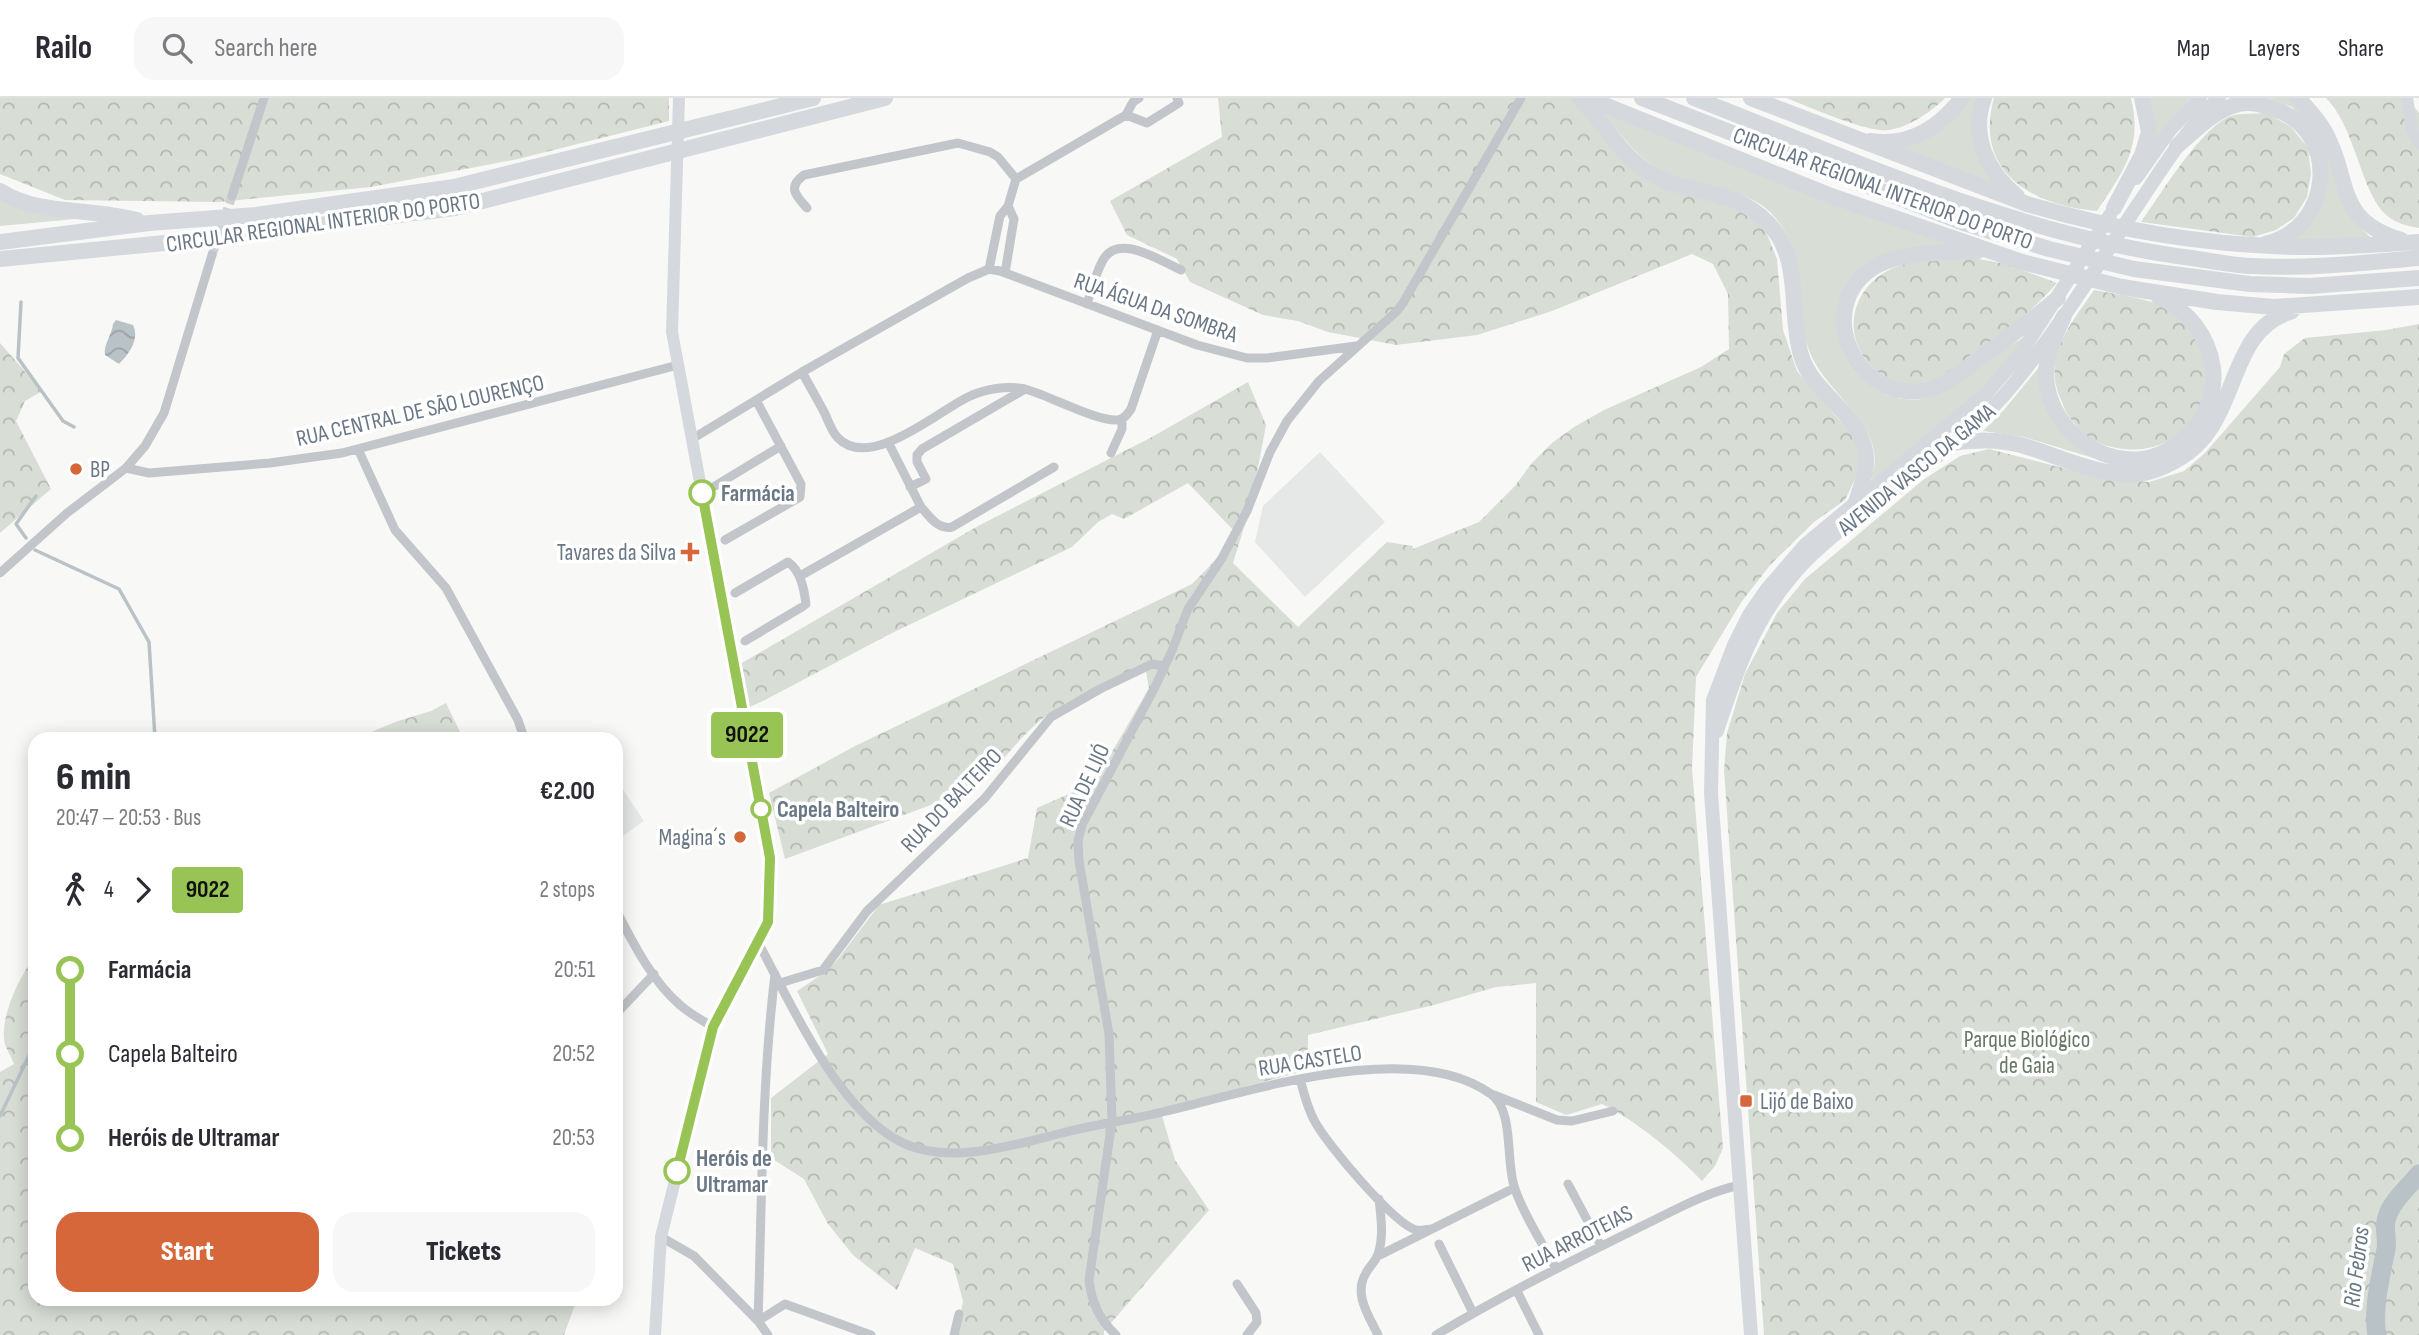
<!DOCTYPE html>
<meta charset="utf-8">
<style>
:root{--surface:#fff;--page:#f7f7f7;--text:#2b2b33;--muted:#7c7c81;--line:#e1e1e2;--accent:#d5673a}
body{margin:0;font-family:"Sofia Sans Condensed",sans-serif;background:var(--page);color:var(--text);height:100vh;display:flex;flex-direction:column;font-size:26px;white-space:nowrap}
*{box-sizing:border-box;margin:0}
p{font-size:23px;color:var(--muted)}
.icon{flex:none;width:38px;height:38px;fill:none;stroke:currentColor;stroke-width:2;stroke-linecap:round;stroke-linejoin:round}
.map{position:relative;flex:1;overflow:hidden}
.side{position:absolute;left:28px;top:634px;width:595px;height:574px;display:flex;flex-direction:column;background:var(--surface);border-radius:21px;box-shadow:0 4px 18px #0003}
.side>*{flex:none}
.badge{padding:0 14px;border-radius:5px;font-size:24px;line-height:46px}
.map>.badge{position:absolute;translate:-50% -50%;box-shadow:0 0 0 4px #fff}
.legs{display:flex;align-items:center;gap:10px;height:77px;padding:0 28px;font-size:23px}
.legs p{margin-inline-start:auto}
.headline{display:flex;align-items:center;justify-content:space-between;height:119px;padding:0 28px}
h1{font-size:38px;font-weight:800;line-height:52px}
.button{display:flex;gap:14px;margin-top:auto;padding:14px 28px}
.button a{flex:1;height:80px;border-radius:21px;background:var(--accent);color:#fff;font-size:28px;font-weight:800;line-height:80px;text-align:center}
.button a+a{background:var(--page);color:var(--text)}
ul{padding:0 28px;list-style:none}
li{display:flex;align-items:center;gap:24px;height:84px;font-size:26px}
li i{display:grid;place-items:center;width:10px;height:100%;margin:0 9px;background:currentColor}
li i::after{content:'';width:18px;height:18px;margin:-9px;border:5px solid;border-radius:50%;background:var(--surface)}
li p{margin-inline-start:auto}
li:first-child i{background:linear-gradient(#0000 50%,currentColor 0)}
li:last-child i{background:linear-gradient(currentColor 50%,#0000 0)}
header{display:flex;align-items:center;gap:42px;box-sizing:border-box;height:98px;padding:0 35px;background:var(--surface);border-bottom:2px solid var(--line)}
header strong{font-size:33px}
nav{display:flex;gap:38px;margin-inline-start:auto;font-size:24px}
.search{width:490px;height:63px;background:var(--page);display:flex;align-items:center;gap:18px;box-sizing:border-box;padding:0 24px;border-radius:21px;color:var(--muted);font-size:26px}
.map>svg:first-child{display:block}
.built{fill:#e6e7e7}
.grass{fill:#d8ddd6}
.forest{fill:url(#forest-crowns)}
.water{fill:url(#water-waves)}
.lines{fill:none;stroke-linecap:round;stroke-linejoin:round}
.stream{stroke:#b9c2c7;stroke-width:3.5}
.river{stroke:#b9c2c7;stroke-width:19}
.street-tunnel{stroke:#cdd1d4;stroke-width:9;stroke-dasharray:9 4.5;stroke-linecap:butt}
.street{stroke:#c2c5c9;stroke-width:9}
.secondary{stroke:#d5d9dd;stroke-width:12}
.primary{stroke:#d5d9dd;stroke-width:14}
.highway{stroke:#d5d9dd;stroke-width:16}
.line-1-casing{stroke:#fff;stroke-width:16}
.line-1{stroke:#98c455;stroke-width:10}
.poi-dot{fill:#d5673a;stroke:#fff;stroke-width:2.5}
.stop-1-dot{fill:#fff;stroke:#98c455;stroke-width:3.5}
.labels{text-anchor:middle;stroke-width:7;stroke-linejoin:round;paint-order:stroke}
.street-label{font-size:23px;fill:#6a7785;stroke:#fff}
.poi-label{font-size:23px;fill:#6a7785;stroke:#fff;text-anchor:start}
.stop-label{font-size:23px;font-weight:bold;fill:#6a7785;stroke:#fff;text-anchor:start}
.park-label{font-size:23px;fill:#667764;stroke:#fff}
.water-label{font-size:24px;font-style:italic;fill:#667780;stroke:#fff}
</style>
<header>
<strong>Railo</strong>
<div class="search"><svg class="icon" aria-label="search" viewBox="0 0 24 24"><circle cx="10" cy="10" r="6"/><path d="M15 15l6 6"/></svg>Search here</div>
<nav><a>Map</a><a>Layers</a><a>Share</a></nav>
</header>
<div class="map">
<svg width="2419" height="1237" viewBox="0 0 2419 1237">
<defs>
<pattern id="forest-crowns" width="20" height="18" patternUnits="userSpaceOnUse" patternTransform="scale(1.75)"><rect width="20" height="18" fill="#d8ddd6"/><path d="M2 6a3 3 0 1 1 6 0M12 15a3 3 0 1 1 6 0" fill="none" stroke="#b3b8b3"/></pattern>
<pattern id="water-waves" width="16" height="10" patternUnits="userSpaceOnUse" patternTransform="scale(1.75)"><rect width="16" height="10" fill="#b9c2c7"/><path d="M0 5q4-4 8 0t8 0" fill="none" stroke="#9aa2a7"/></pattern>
</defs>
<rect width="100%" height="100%" fill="#f8f8f6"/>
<path class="built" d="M1320,354l65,70 -80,75 -50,-55 8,-36z
M616,681l28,42 -28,20z"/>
<path class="grass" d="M1967,0h12l15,86 -99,-37z
M2149,0h41l-36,43 -1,-29z
M2268,0h24l29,34 36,92 14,14 -81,3 37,-77 -5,-20 -14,-20 -16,-17z
M1603,15l349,132 -83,19c-6,14 -30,62 -29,74 3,40 55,73 92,58 10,-4 19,-12 27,-18 23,-14 45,-29 68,-43l-40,50 -113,95 -3,-1c19,-50 -40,-81 -59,-122 -23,-49 1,-101 -41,-144 -24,-24 -59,-23 -89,-32 -36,-12 -56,-40 -79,-68z
M0,101l86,19 -86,8z
M2044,263l1,35 58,62 -3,2 -76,-23 -41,-6 20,-20z"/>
<path class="forest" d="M0,0h669v23l-151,38 -147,28 -152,15 -154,-2 -65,-26z
M1218,0h356l52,66 93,33 43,25 15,37 6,71 14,41 43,50 11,9 9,20 1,17 -16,33 -31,22 -43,42 -29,37 -46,76 -4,91 31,380 -8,18 -13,15c-28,-29 -64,-59 -100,-77l-36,11 -30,-13v-119l-40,4 -62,18 -126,30v35l-148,39 15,51 34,50 -105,121v4h-147l6,-34 -10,-37 -38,-16 -18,42 -44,-35 -25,-31 -24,-45 -33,-21v-60l57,-44 -31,-63 27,-18 14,-14 41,-54 149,-47 9,-50 57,-25 55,-95 -4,-21c-33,14 -68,27 -98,48 -27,20 -47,51 -73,74l-189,70 -16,-66 86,-47 337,-162 47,-48 -51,-53 -64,36 -12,-5 -14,8 -26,25 -182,87 -125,66 -20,9 -5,-45 238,-138 174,-89 96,-55 18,43 -15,80 -18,58 65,64 89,-85 25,4 1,3 66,-27 36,-36 17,-23 20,-20 22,-16 30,-17 97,-43 28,-18 -1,-55 -15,-30 -21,-10 -140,57 -75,24 -81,10 -68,-13 -30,-11 -35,-6 -73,-33 -13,-23 -50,-24 -17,-34 112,-64z
M1786,0h159c-14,14 -36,29 -56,32 -19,4 -82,-24 -103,-32z
M1994,0h137c12,49 -8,74 -34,113 -64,-5 -124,-39 -103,-113z
M2326,0h81l12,15v115c-11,-2 -21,-4 -30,-11 -28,-20 -32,-88 -63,-119z
M2267,15l24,14 17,21 3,26 -4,23 -13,21 -18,12 -23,7 -112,-15c19,-26 62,-99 93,-107 10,-2 23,-1 33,-2z
M1973,160l33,6 51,19c-25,29 -54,50 -85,72 -12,8 -23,19 -35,25 -7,3 -19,5 -27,5 -10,0 -21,-5 -29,-11 -40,-28 -35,-82 8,-104 19,-10 62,-11 84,-12z
M2094,192c27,6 64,8 86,26 37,30 34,86 0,117 -24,22 -70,21 -95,2 -5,-4 -9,-11 -14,-16 -6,-7 -8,-15 -12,-24 -16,-40 14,-74 35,-105z
M2419,226v1011h-655l-40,-565 3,-37 18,-59 32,-61 28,-34 118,-99 37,-24 29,-7 113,29 47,4 35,-11 21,-18 75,-86 4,-13 21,-16 81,-8z
M0,245l42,48 -17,10 -9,20 35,68 -51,44z
M446,605l17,35h-106l41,-17 33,-10z
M35,858v342l542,1 -13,36h-564v-263l14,-8c-3,-8 -10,-18 -10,-26 -2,-26 16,-62 31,-82z"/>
<path class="water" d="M116,222l17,5c7,14 -4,29 -14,39l-14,-9c-2,-10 7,-20 8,-31z"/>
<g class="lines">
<path class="stream" d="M21,204l-3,56 45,63 11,6
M26,440l-10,-14 20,-28
M35,452l84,39 30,53 6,96
M0,1018l35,-73"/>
<path class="river" d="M2377,1237c-5,-24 4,-61 9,-86 2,-10 -3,-21 1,-32 4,-15 22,-31 32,-43"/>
<path class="street-tunnel" d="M212,157l20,-59"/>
<path class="street" d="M1126,17l21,8 32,-20 -2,-5
M232,98l32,-98
M807,110c-11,-12 -20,-21 -3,-33l154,-32 32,9 8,5 18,22
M989,171l11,-53 8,-10 8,-27 110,-64 7,-13 6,-4
M1005,175l9,-54 -6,-13
M1087,206c5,-14 8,-29 15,-42 15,-31 58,-1 79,8
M802,274c7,13 14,25 21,38 5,9 8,21 15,28 32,33 99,-26 130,-41 17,-8 39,-12 57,-8 23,6 72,33 93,31 6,-1 9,-5 13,-11l27,-79
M692,341l110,-67 166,-94 21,-9 11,2 197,74 50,13h20l89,-12
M358,351l37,81 51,58 72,132 6,18
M1111,355l11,-24v-10
M126,370l23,5 121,-10 72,-10 336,-88
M715,388l66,-40
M910,389l16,-8 -9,-17v-7l5,-6 103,-60
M921,409c9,10 17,23 31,20l102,-60
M725,442l75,-43 1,-13 -45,-84
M0,475l67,-60 59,-45 19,-22 19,-33 48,-158
M800,478l121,-69 -33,-65
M735,495l53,-31c13,9 16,27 18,42l-4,3 -57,34
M616,812c17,33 36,71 64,95 10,9 22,15 33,22
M758,844c32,60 80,169 143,200 48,24 112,3 161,-9 34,-9 70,-13 104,-22 86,-20 246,-74 325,-17 24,17 14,69 24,95 9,27 28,55 41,80
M780,885l43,-13 44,-59 118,-113 66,-81 49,-28 52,-25 13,2
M616,916l38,-40
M1300,981c4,14 7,28 14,41 11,22 79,103 102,110 4,1 11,-1 16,-1
M1494,997l63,25 15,1 41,-10
M1568,1086l33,62
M661,1139l33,19 64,65 10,14
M1439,1146l34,69
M1378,1158l136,-68
M1237,1186l19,29 1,9 -10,13
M1517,1193l22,44
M758,1223c4,-117 3,-230 17,-347
M758,1223l27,-17 86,31
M954,1237l5,-21
M1116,1237c-17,-16 -24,-31 -27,-55l23,-159 -3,-87 -30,-173 -1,-20 4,-16 72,-136 17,-36 17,-44 34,-51 25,-47 23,-59 17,-31 32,-40 77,-69 7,-9 118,-205
M1378,1237c-9,-19 -25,-41 -12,-62 3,-6 10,-12 12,-19 6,-17 3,-37 1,-55
M1436,1237c65,-39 133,-73 200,-106 34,-16 67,-36 104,-44"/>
<path class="secondary" d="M2407,0l5,32 7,13
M655,1237l6,-98 52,-210 55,-105 2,-64 -98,-526 7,-234"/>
<path class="primary" d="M2136,80l34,-48 30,-32
M1717,633c19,-58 36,-109 76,-156 19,-23 43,-42 67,-60 52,-40 115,-82 156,-134 45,-56 83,-118 123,-178 25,-37 47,-74 80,-105
M1751,1237l-40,-542 2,-93 21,-55 15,-30 18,-26 38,-44 181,-151 35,-41 89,-138"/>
<path class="highway" d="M1579,0c25,23 40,56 69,74 40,25 83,13 120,51 35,35 20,89 33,132 10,36 53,55 63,91 6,20 -2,37 -8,56
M1587,0l239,96 196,68 100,25 95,15 57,5 145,-10
M1642,0l322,125 85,26 85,20 116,15 60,2 109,-8
M1694,0c163,63 324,138 498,160 19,3 39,7 58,8 57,3 113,-3 169,-8
M1751,0l276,106c92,27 190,43 285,43 36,0 72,-3 107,-5
M1984,0c-14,38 4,75 33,98
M2298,0c9,10 20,21 27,34 27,48 8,87 76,108
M1870,43c39,6 69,-13 92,-43
M2177,48c19,-16 37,-36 62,-42 12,-3 24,1 36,5 67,24 57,120 -10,135
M0,93c32,20 67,18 103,23 11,1 23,4 34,6
M2114,110l28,-53 7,-23 -7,-34
M0,144l149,-19 107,-8 198,-28 359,-89
M1978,153c-28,1 -75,1 -100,14 -68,37 -25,140 49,125 18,-4 35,-19 50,-30 28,-20 55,-40 81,-62
M0,161l206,-20 249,-31 430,-110
M2064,218c-8,18 -17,37 -18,56 0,44 36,82 79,87 48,6 94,-43 88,-91 -5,-34 -25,-57 -55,-72
M1952,345c24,-3 45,-4 69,2 40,11 92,40 134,25 22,-8 43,-22 55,-41 28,-41 28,-102 82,-118"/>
</g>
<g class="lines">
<defs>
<path id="line-1" d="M677,1073l36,-144 55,-105 2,-64 -68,-365"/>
</defs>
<use href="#line-1" class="line-1-casing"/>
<use href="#line-1" class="line-1"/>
</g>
<g class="poi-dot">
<circle cx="76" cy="371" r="7"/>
<path d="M686.5 443.5h7v7h7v7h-7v7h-7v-7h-7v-7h7z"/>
<circle cx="740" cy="739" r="7"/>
<rect x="1739" y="996" width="14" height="14" rx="3.5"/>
</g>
<g class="stop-1-dot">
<circle cx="702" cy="395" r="12"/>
<circle cx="761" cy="711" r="9"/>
<circle cx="677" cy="1073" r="12"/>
</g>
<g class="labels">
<g class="street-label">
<text transform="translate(1883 90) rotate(20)" y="8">CIRCULAR REGIONAL INTERIOR DO PORTO</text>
<text transform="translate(323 124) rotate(-8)" y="8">CIRCULAR REGIONAL INTERIOR DO PORTO</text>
<text transform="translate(1156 209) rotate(19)" y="8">RUA ÁGUA DA SOMBRA</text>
<text transform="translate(420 312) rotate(-13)" y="8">RUA CENTRAL DE SÃO LOURENÇO</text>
<text transform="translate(1916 371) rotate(-39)" y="8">AVENIDA VASCO DA GAMA</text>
<text transform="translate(1084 687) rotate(-65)" y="8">RUA DE LIJÓ</text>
<text transform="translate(951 702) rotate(-46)" y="8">RUA DO BALTEIRO</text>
<text transform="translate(1310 962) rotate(-9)" y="8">RUA CASTELO</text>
<text transform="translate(1577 1140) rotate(-27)" y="8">RUA ARROTEIAS</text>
</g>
<g class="poi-label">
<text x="90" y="379">BP</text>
<text x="676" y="462" text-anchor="end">Tavares da Silva</text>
<text x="726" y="747" text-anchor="end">Magina´s</text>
<text x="1760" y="1011">Lijó de Baixo</text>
</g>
<g class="stop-label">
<text x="721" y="403">Farmácia</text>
<text x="777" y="719">Capela Balteiro</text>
<text x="696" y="1068">Heróis de<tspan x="696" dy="26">Ultramar</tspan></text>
</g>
<g class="park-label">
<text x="2027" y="949">Parque Biológico<tspan x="2027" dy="26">de Gaia</tspan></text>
</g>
<g class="water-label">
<text transform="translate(2356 1169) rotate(-83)" y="8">Rio Febros</text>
</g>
</g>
</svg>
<b class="badge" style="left:747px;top:637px;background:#98c455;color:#111">9022</b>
<section class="side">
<div class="headline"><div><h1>6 min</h1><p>20:47 – 20:53 · Bus</p></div><b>€2.00</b></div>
<div class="legs"><svg class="icon" aria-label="walk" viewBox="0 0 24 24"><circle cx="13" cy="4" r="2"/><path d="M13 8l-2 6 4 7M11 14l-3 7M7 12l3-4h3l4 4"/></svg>4<svg class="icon" aria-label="forward" viewBox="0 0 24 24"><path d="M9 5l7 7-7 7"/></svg><b class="badge" style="background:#98c455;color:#111">9022</b><p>2 stops</p></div>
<ul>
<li><i style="color:#98c455"></i><b>Farmácia</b><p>20:51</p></li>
<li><i style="color:#98c455"></i><span>Capela Balteiro</span><p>20:52</p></li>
<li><i style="color:#98c455"></i><b>Heróis de Ultramar</b><p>20:53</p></li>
</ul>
<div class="button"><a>Start</a><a>Tickets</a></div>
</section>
</div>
